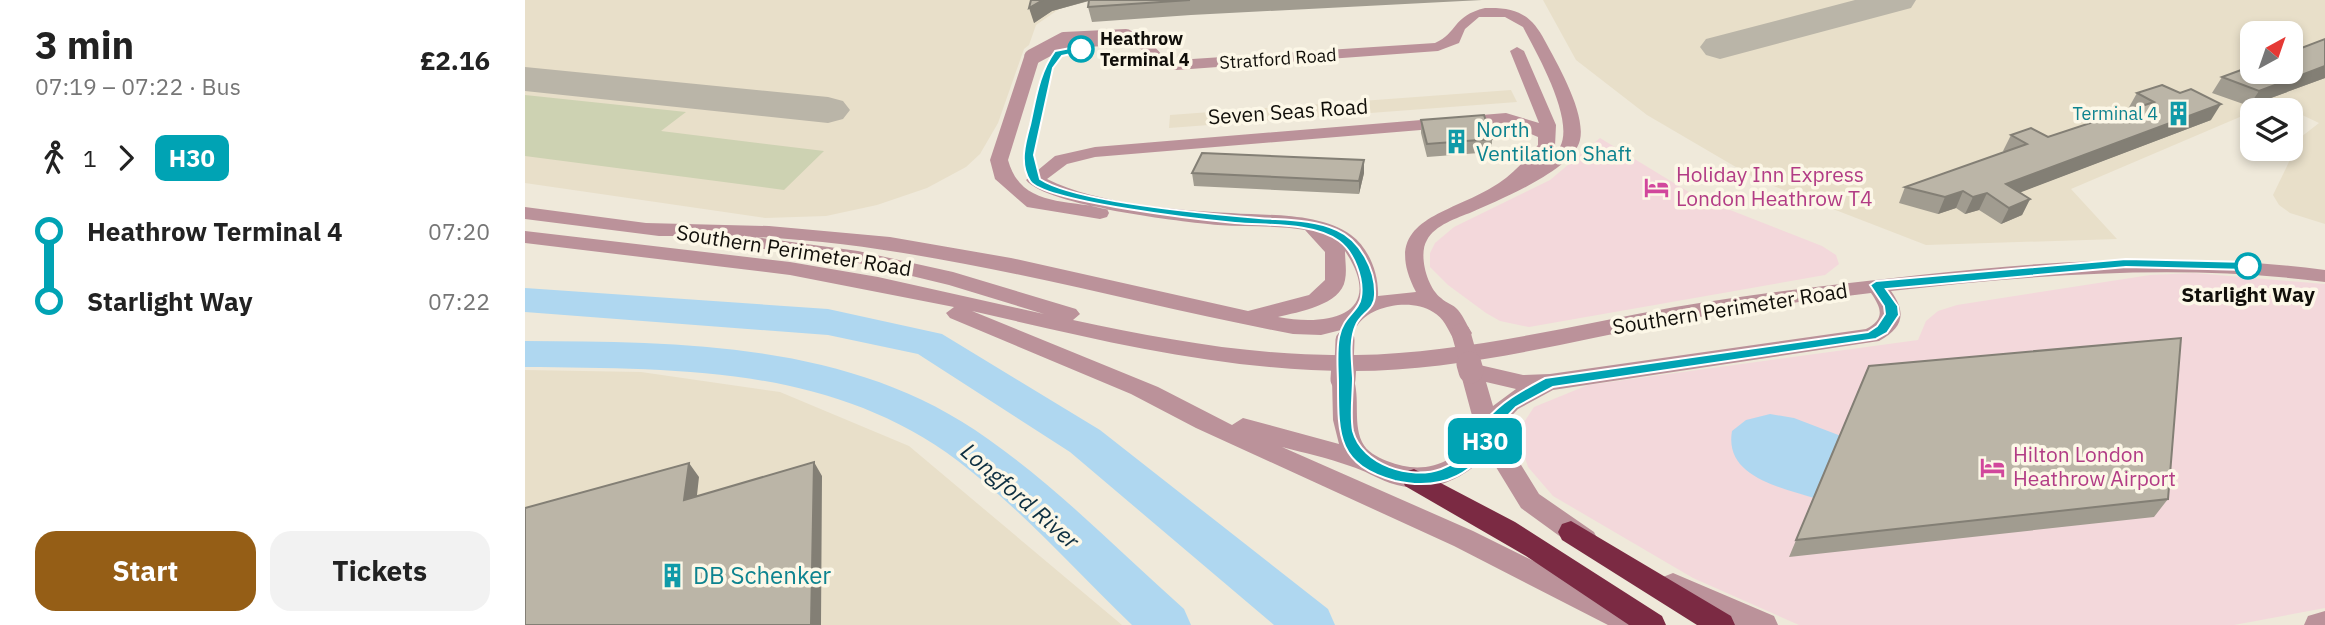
<!DOCTYPE html>
<meta charset="utf-8">
<style>
:root{--surface:#fff;--page:#f2f2f2;--text:#222;--muted:#767676;--accent:#955e16}
body{margin:0;font-family:"IBM Plex Sans",sans-serif;background:var(--page);color:var(--text);height:100vh;display:flex;flex-direction:column;font-size:26px;white-space:nowrap}
*{box-sizing:border-box;margin:0}
p{font-size:23px;color:var(--muted)}
.icon{flex:none;width:38px;height:38px;fill:none;stroke:currentColor;stroke-width:2;stroke-linecap:round;stroke-linejoin:round}
.map{position:relative;flex:1;overflow:hidden}
.sheet{display:flex;flex-direction:column;background:var(--surface);width:525px}
.sheet>*{flex:none}
.badge{padding:0 14px;border-radius:10px;font-size:24px;line-height:46px}
.needle{width:46px;rotate:40deg}
.tools{position:absolute;left:1715px;top:21px;display:grid;gap:14px}
.tools a{display:grid;place-items:center;width:63px;height:63px;border-radius:14px;background:var(--surface);box-shadow:0 4px 10px #0003;font-size:35px}
.map>.badge{position:absolute;translate:-50% -50%;box-shadow:0 0 0 4px #fff}
.legs{display:flex;align-items:center;gap:10px;height:77px;padding:0 35px;font-size:23px}
.legs p{margin-inline-start:auto}
.overview{display:flex;align-items:center;justify-content:space-between;height:119px;padding:0 35px}
h1{font-size:38px;font-weight:800;line-height:52px}
.primary-button{display:flex;gap:14px;margin-top:auto;padding:14px 35px}
.primary-button a{flex:1;height:80px;border-radius:21px;background:var(--accent);color:#fff;font-size:28px;font-weight:800;line-height:80px;text-align:center}
.primary-button a+a{background:var(--page);color:var(--text)}
ul{padding:0 35px;list-style:none}
li{display:flex;align-items:center;gap:24px;height:70px;font-size:26px}
li i{display:grid;place-items:center;width:10px;height:100%;margin:0 9px;background:currentColor}
li i::after{content:'';width:18px;height:18px;margin:-9px;border:5px solid;border-radius:50%;background:var(--surface)}
li p{margin-inline-start:auto}
li:first-child i{background:linear-gradient(#0000 50%,currentColor 0)}
li:last-child i{background:linear-gradient(currentColor 50%,#0000 0)}
main{display:flex;flex:1;min-height:0}
.map>svg:first-child{display:block}
.commercial{fill:#f3d8db}
.built{fill:#e8dfc9;fill-rule:evenodd}
.green{fill:#cdd2b2}
.water{fill:#afd7f0}
.lines{fill:none;stroke-linecap:round;stroke-linejoin:round}
.river{fill:#afd7f0;fill-rule:evenodd}
.taxiway{fill:#bab5a8;fill-rule:evenodd}
.minor{fill:#bb929a;fill-rule:evenodd}
.highway{fill:#7b2a43;fill-rule:evenodd}
.minor-bridge-far2{stroke:#bb929a;stroke-width:16}
.minor-bridge-far1{stroke:#bb929a;stroke-width:19}
.minor-bridge{stroke:#bb929a;stroke-width:25}
.wall{fill:#a19c90}
.shaded-wall{fill:#837f75}
.building{fill:#bbb5a7;stroke:#837f75;stroke-width:2}
.line-1{fill:#00a3b4;stroke:#fff;stroke-width:2}
.stop-1-dot{fill:#fff;stroke:#00a3b4;stroke-width:3.5}
.labels{text-anchor:middle;stroke-width:7;stroke-linejoin:round;paint-order:stroke}
.far-stop-label{font-size:18px;font-weight:bold;fill:#110f0a;stroke:#fcf7e7;text-anchor:start}
.far-street-label{font-size:18px;fill:#110f0a;stroke:#fcf7e7}
.far-culture-label{font-size:18px;fill:#0d838f;stroke:#fcf7e7;text-anchor:end}
.street-label{font-size:21px;fill:#110f0a;stroke:#fcf7e7}
.culture-label{font-size:21px;fill:#0d838f;stroke:#fcf7e7;text-anchor:start}
.hotel-label{font-size:21px;fill:#b23c85;stroke:#fcf7e7;text-anchor:start}
.stop-label{font-size:21px;font-weight:bold;fill:#110f0a;stroke:#fcf7e7}
.water-label{font-size:23px;font-style:italic;fill:#0d2f41;stroke:#fcf7e7}
.near-culture-label{font-size:24px;fill:#0d838f;stroke:#fcf7e7;text-anchor:start}
</style>
<main>
<section class="sheet">
<div class="overview"><div><h1>3 min</h1><p>07:19 – 07:22 · Bus</p></div><b>£2.16</b></div>
<div class="legs"><svg class="icon" aria-label="walk" viewBox="0 0 24 24"><circle cx="13" cy="4" r="2"/><path d="M13 8l-2 6 4 7M11 14l-3 7M7 12l3-4h3l4 4"/></svg>1<svg class="icon" aria-label="forward" viewBox="0 0 24 24"><path d="M9 5l7 7-7 7"/></svg><b class="badge" style="background:#00a3b4;color:#fff">H30</b></div>
<ul>
<li><i style="color:#00a3b4"></i><b>Heathrow Terminal 4</b><p>07:20</p></li>
<li><i style="color:#00a3b4"></i><b>Starlight Way</b><p>07:22</p></li>
</ul>
<div class="primary-button"><a>Start</a><a>Tickets</a></div>
</section>
<div class="map">
<svg width="1800" height="625" viewBox="0 0 1800 625">
<rect width="100%" height="100%" fill="#efe9da"/>
<path class="commercial" d="M1075,138l97,59 125,49 14,9 3,9 -14,11 -296,52 -29,-6 -14,-8 -38,-28 -18,-18v-14l5,-10 19,-16 96,-47z
M1669,273l131,11v324l-91,17h-435l-106,-47 -140,-82 -25,-29 -11,-34 17,-26 54,-22 330,-45 8,-19 12,-10 19,-6 193,-30z"/>
<path class="built" d="M0,0h568l-31,7 -26,18 -7,20 -5,4 -26,74 -18,31 -14,13 -39,21 -50,17 -51,11 -61,2 -240,-35z
M1018,0h782v224l-35,-11 -11,-8 -6,-10 28,-58 18,-14 -44,-21 -204,87 46,50 -191,6 -168,-65 -111,-65 -71,-55zM1727,33h39v39h-39z
M986,90l6,12 -348,26 1,-13z
M0,370l116,2 139,20 129,54 213,179h-597z"/>
<path class="green" d="M0,95l161,17 -25,19 163,20 -40,39 -259,-34z"/>
<path class="water" d="M1245,414l24,4 47,18 -27,62c-34,-11 -90,-21 -82,-67l14,-11z"/>
<g class="lines">
<path class="river" d="M0,288l303,21 114,25 158,96 228,179 7,16h-61l-204,-173 -152,-98 -90,-19 -303,-23z
M0,341c158,1 329,1 463,98 70,49 132,113 196,170l7,16h-59c-57,-55 -111,-116 -174,-164 -128,-96 -281,-92 -433,-94z"/>
<path class="taxiway" d="M1330,0h61l-5,8 -191,51 -14,-4 -6,-8 6,-8z
M0,67l303,30 15,4 7,9 -7,9 -15,4 -303,-32z"/>
<path class="minor" d="M960,8c31,-1 46,6 60,33 13,24 41,72 35,99 -7,30 -81,60 -108,72 -15,6 -37,13 -45,28 -9,14 0,48 14,58 5,5 12,6 17,12 6,7 9,16 14,23l-3,5h-16c-6,-10 -9,-20 -20,-26 -21,-14 -63,-7 -76,14l-36,9 -28,-1c-181,-34 -353,-88 -538,-97l103,14 95,21 123,37 4,5 -7,6c93,20 187,37 283,35 108,-2 213,-29 319,-48 82,-14 164,-23 245,-32 136,-15 269,-23 405,-5v12c-146,-19 -288,-7 -434,9 16,22 12,37 -12,50l-326,49 -35,19 -19,20 40,65 55,38 4,8 -4,8 -9,3 -9,-3 -55,-40 -33,-54c-26,27 -61,42 -98,29 -14,-5 -26,-13 -40,-17 -22,-8 -45,-13 -68,-19l191,84 172,85 4,9h-41l-154,-79 -258,-118 -65,-34 -181,-76 -4,-5 8,-6 -164,-32 -265,-32v-12l265,31 88,15 166,37 -95,-29 -91,-22 -122,-18 -3,-4 7,-5h-81l-134,-17v-12l121,16 123,3 121,11 121,21 237,53 61,-16 16,-15v-28l-20,-22c-29,-5 -58,-3 -87,-5 -35,-3 -171,-19 -192,-45l29,-24 40,-9 411,-34 33,10 -29,-72 7,-4 7,4 32,74 -1,21 -16,19c8,-5 17,-11 21,-18 15,-28 -24,-95 -37,-120l-18,-10h-26l-14,12 -6,14 -21,8 -261,19 -23,-5 -9,-14 -24,-11v-6c17,-4 34,11 43,24l13,2 258,-17c23,-10 17,-27 50,-35zM980,123l33,14v8c-12,14 -24,28 -39,38 -47,32 -122,34 -83,109l-38,4c1,-22 -9,-48 -27,-61 -33,-23 -82,-19 -120,-22 -56,-3 -134,-9 -184,-34l20,-15 28,-7zM820,251c42,63 -15,76 -67,66 20,-5 63,-12 67,-37 2,-9 0,-20 0,-29zM1346,293c11,16 14,26 -5,36l-316,45 -27,1 -52,-12 -8,2 -3,6 17,63c-23,30 -54,42 -90,27 -10,-4 -20,-9 -25,-19 -10,-21 0,-49 -11,-69h-16l-3,6 1,41 6,24 -96,-26 -11,7 -74,-38 -186,-76c126,29 251,60 381,60 106,0 211,-28 314,-48 67,-13 136,-22 204,-30zM961,382l30,7 -23,17z
M507,52l8,5 -32,103c13,48 60,39 99,49l2,4 -2,4 -7,2 -73,-12 -32,-28 -5,-19 34,-103z
M1148,573l101,43 4,9h-44l-71,-32 -4,-8 4,-8z
M1800,611v14h-21l4,-9z"/>
<path class="highway" d="M889,469l101,53 147,94 4,9h-37l-103,-69 -121,-70 -3,-7 3,-7z
M1046,521l160,95 4,9h-38l-135,-85 -4,-8 4,-8z"/>
<path class="minor-bridge-far2" d="M507,57l32,-17 62,-3"/>
<path class="minor-bridge-far1" d="M936,333l9,32
M819,365l1,-25"/>
<path class="minor-bridge" d="M944,364l2,7
M818,379l1,-15"/>
</g>
<path class="wall" d="M506,0h451l-291,15 -99,7 -4,-15 1,-6 -37,10 -18,12z
M1800,39v39l-76,28 -37,-13 10,-16z
M1612,93l74,27 -191,72 10,7 -8,16 -21,9 -22,-14 -14,4 -9,-6 -18,6 -39,-11 6,-16 100,-35 -2,-1 8,-16 37,2 82,-27 -2,-1z
M896,120l71,19v13l-65,5 -6,-24z
M667,173h172l-5,21 -165,-8z
M1344,366l299,133 -14,18 -365,40z"/>
<path class="shaded-wall" d="M518,0h48l-39,11 -18,12 -5,-15z
M1800,66v12l-76,28 10,-15z
M1696,104l-10,16 -213,81 8,-17z
M839,160v13l-5,21v-13z
M1438,191l-7,17 -18,6 7,-17z
M1462,193l-8,17 -14,4 8,-17z
M1505,199l-8,16 -21,9 8,-16z
M289,462l8,14 -1,149h-10z
M164,463l10,14 -4,36 -11,-13z"/>
<path class="building" d="M506,0h12l-14,8z
M564,0h101l-102,7z
M1800,39v27l-66,25 -37,-14 30,-11v6h39v-20z
M1637,85l18,8 11,-4 30,15 -215,80 24,15 -21,9 -22,-15 -14,4 -10,-6 -18,6 -40,-10 122,-43 -16,-9 20,-7 17,9 106,-35 -17,-9z
M959,115l8,24 -65,5 -6,-24z
M677,153l162,7 -5,21 -167,-8z
M1656,338l-13,161 -372,41 73,-174z
M289,462l-3,163h-286v-117l164,-45 -5,37z"/>
<path class="line-1" d="M556,46l4,5 -23,5 -9,12 -19,87 6,24c37,24 170,35 219,39 25,2 55,1 78,12 23,10 39,40 38,65 0,15 -14,18 -19,30 -7,15 -4,36 -3,53 0,16 -3,37 0,53 9,34 58,49 88,38 13,-5 36,-20 40,-34 1,-7 -2,-8 4,-14 17,-20 36,-30 60,-43l323,-46 9,-6 8,-12 -1,-8 -14,-21 6,-4 250,-22 122,3 6,4 -6,4 -122,-3 -240,22 12,17 1,9 -12,18 -11,6 -323,48 -37,20 -21,22 1,6c-9,17 -21,32 -39,41 -20,10 -40,10 -62,5 -57,-16 -57,-44 -57,-96 0,-15 -2,-33 1,-48 4,-21 20,-25 22,-40 3,-18 -7,-45 -22,-56 -26,-19 -73,-15 -104,-18 -31,-3 -191,-21 -205,-42 -11,-17 -5,-38 0,-56 6,-27 9,-52 25,-74z"/>
<defs>
<symbol id="building-bare" viewBox="-9 -9 18 18"><path d="M-4-6H4V6H1V3H-1V6H-4ZM-2.5-4.3h1.7v1.8h-1.7ZM.8-4.3h1.7v1.8H.8ZM-2.5-1h1.7V.8h-1.7ZM.8-1h1.7V.8H.8Z" fill="#0f9aa8" stroke="#fcf7e7" stroke-width="2.5" paint-order="stroke"/></symbol>
<symbol id="hotel-bare" viewBox="-9 -9 18 18"><path d="M-6-4.5h1.5V1H6V5H4.5V3h-9V5H-6ZM-4 0a1.8 1.8 0 1 1 3.6 0ZM.5 0V-2.5h3Q6-2.5 6 0Z" fill="#d1479c" stroke="#fcf7e7" stroke-width="2.5" paint-order="stroke"/></symbol>
</defs>
<g fill-rule="evenodd">
<use href="#building-bare" x="1636" y="96" width="35" height="35"/>
<use href="#building-bare" x="914" y="124" width="35" height="35"/>
<use href="#hotel-bare" x="1114" y="170" width="35" height="35"/>
<use href="#hotel-bare" x="1450" y="450" width="35" height="35"/>
<use href="#building-bare" x="130" y="558" width="35" height="35"/>
</g>
<g class="stop-1-dot">
<circle cx="556" cy="49" r="12"/>
<circle cx="1723" cy="266" r="12"/>
</g>
<g class="labels">
<g class="far-stop-label">
<text x="575" y="45">Heathrow<tspan x="575" dy="21">Terminal 4</tspan></text>
</g>
<g class="far-street-label">
<text transform="translate(753 59) rotate(-4)" y="6">Stratford Road</text>
</g>
<g class="far-culture-label">
<text x="1633" y="120">Terminal 4</text>
</g>
<g class="street-label">
<text transform="translate(763 112) rotate(-4)" y="7">Seven Seas Road</text>
<text transform="translate(269 251) rotate(9)" y="7">Southern Perimeter Road</text>
<text transform="translate(1205 309) rotate(-9)" y="7">Southern Perimeter Road</text>
</g>
<g class="culture-label">
<text x="951" y="137">North<tspan x="951" dy="24">Ventilation Shaft</tspan></text>
</g>
<g class="hotel-label">
<text x="1151" y="182">Holiday Inn Express<tspan x="1151" dy="24">London Heathrow T4</tspan></text>
<text x="1488" y="462">Hilton London<tspan x="1488" dy="24">Heathrow Airport</tspan></text>
</g>
<g class="stop-label">
<text x="1723" y="302">Starlight Way</text>
</g>
<g class="water-label">
<text transform="translate(495 496) rotate(41)" y="8">Longford River</text>
</g>
<g class="near-culture-label">
<text x="168" y="584">DB Schenker</text>
</g>
</g>
</svg>
<div class="tools">
<a><svg class="needle" viewBox="-14 -14 28 28"><path d="M0-13l5 13h-10z" fill="#e53935"/><path d="M0 13l5-13h-10z" fill="#767676"/></svg></a>
<a><svg class="icon" aria-label="layers" viewBox="0 0 24 24"><path d="M12 4l9 5-9 5-9-5zM3 14l9 5 9-5"/></svg></a>
</div>
<b class="badge" style="left:960px;top:441px;background:#00a3b4;color:#fff">H30</b>
</div>
</main>
